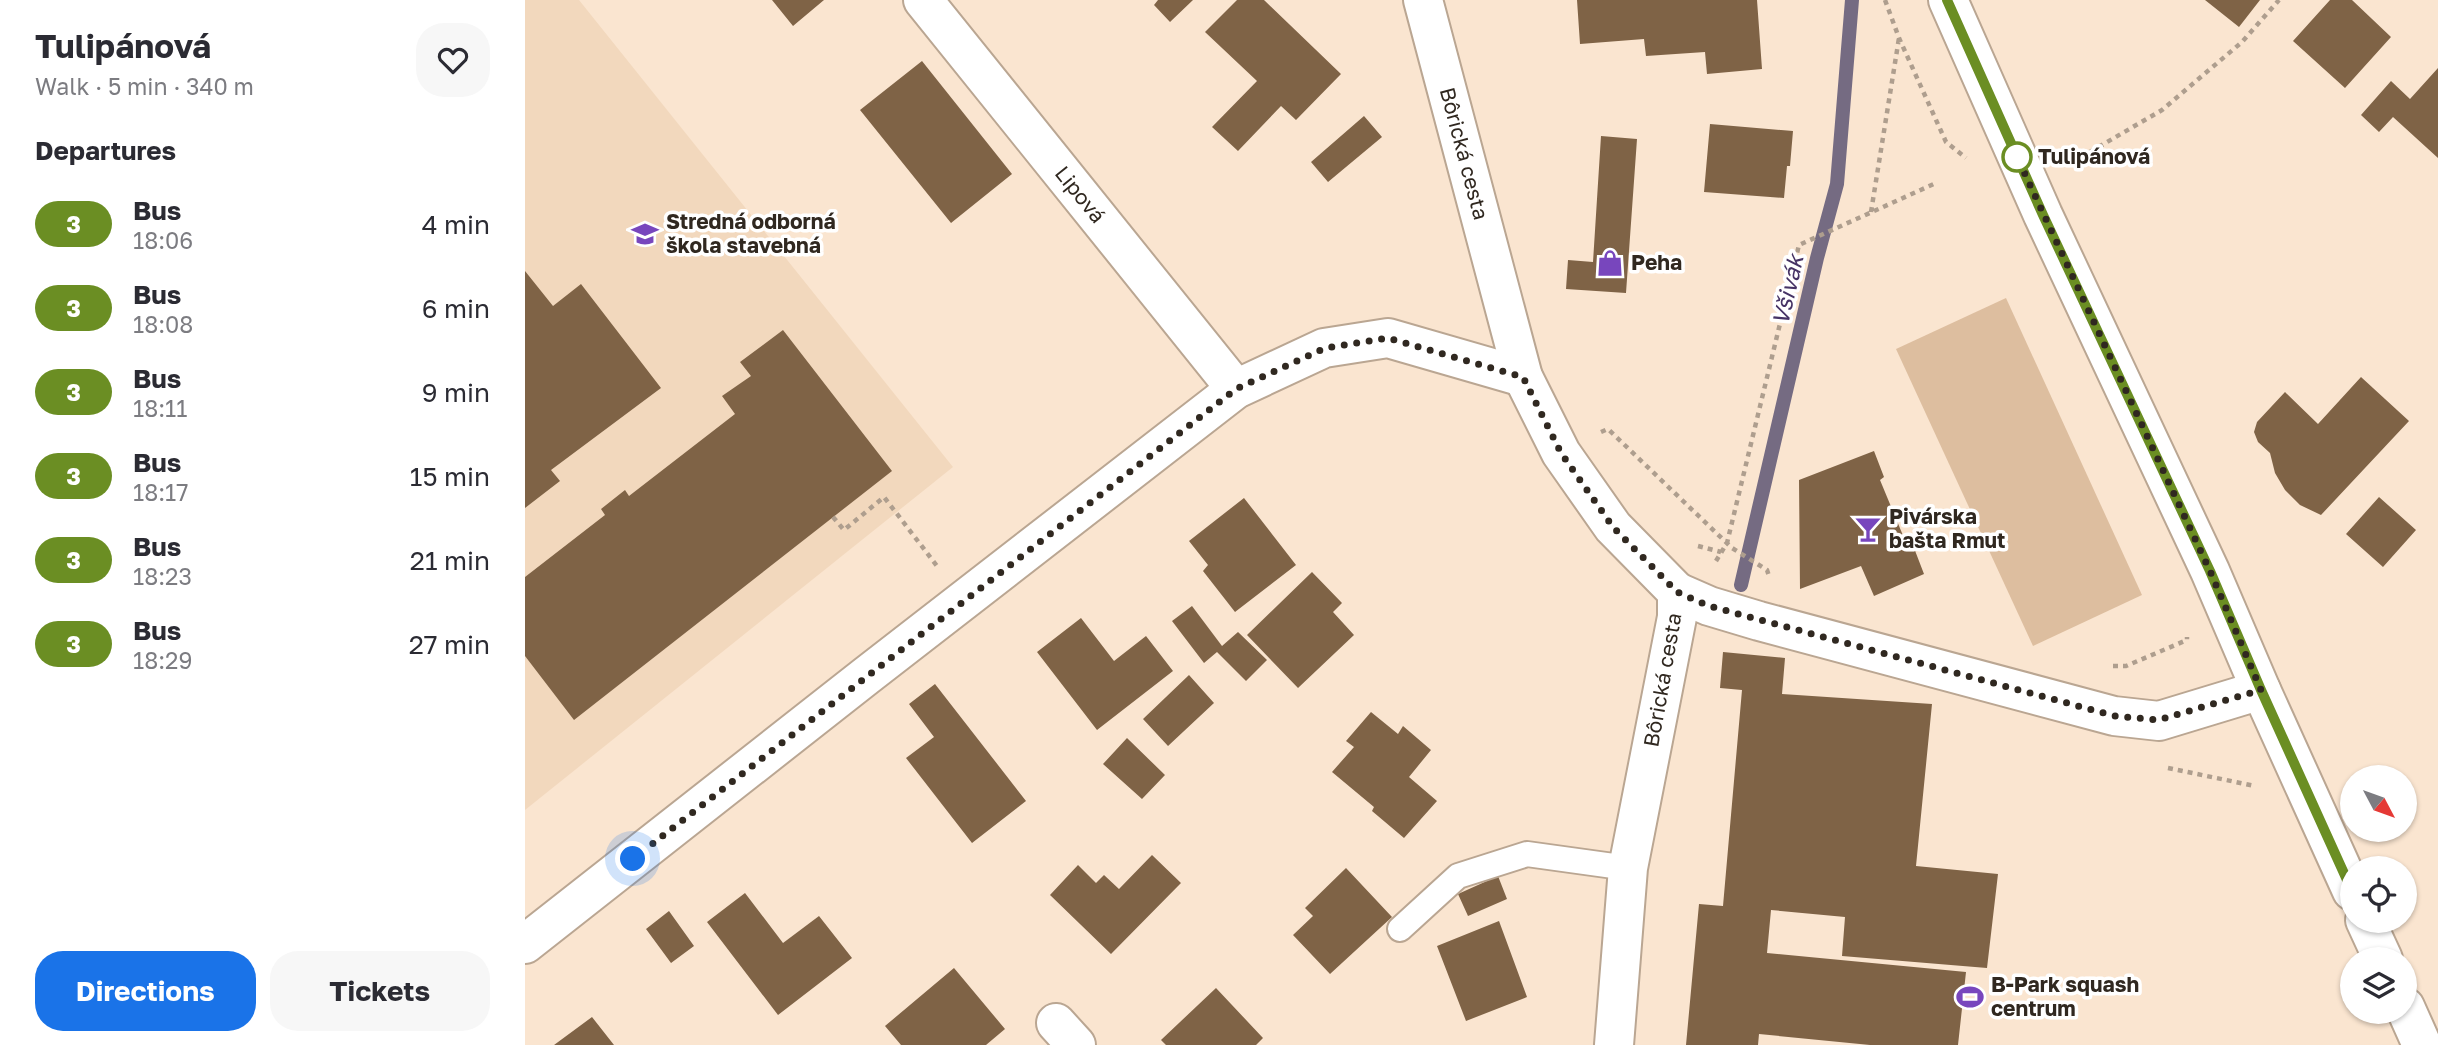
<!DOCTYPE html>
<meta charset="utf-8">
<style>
:root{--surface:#fff;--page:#f7f7f7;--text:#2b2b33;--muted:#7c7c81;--accent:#1a73e8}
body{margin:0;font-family:"Golos Text",sans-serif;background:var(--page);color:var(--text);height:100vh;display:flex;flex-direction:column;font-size:26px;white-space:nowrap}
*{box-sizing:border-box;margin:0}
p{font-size:23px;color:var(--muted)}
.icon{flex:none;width:38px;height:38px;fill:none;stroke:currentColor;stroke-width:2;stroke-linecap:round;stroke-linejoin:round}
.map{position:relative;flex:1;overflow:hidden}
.sheet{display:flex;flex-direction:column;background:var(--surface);width:525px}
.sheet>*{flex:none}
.badge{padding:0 14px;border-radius:23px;font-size:24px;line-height:46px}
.needle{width:46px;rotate:131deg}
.tools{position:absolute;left:1815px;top:765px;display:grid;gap:14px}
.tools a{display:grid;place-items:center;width:77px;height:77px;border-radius:50%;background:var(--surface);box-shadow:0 2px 5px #0004;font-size:35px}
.you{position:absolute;width:35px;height:35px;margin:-18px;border:5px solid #fff;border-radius:50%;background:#1a73e8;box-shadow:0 0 0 10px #1a73e833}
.map>.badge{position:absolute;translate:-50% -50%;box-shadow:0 0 0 4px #fff}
h2{padding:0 35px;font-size:26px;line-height:63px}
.round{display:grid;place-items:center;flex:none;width:74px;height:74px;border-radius:28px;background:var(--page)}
.summary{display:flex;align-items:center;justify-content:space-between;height:119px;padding:0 35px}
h1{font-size:33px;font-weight:700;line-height:52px}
.cta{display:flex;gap:14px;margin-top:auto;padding:14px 35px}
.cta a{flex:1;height:80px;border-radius:28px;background:var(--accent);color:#fff;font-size:28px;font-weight:700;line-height:80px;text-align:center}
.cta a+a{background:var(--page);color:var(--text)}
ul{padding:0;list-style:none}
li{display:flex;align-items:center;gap:21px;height:84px;padding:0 35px}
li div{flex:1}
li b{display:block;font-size:26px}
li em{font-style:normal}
li .badge{min-width:77px;font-weight:700;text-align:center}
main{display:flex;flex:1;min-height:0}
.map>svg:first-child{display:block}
.built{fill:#f2d8bd}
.green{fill:#ddbe9f}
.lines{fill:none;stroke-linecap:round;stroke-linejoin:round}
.stream{stroke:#756b82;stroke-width:14}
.building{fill:#7f6346}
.lane-casing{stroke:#baa692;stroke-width:28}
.street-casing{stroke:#baa692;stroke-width:42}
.path{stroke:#ae9e8e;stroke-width:4.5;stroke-dasharray:5 5;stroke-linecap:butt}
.lane{stroke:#fff;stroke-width:24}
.street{stroke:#fff;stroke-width:38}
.line-casing{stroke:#fff;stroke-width:16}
.line{stroke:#6b8e23;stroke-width:10}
.walk{stroke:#302820;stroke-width:7;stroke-dasharray:0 12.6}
.stop-dot{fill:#fff;stroke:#6b8e23;stroke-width:3.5}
.labels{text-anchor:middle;stroke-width:7;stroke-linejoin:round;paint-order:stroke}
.street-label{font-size:21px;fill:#302820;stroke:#fff}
.stop-label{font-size:21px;font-weight:bold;fill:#302820;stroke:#fff;text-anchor:start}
.poi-label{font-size:21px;font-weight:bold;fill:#302820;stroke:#fff;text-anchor:start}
.water-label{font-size:23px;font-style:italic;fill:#463365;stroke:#fff}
</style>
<main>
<section class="sheet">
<div class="summary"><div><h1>Tulipánová</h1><p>Walk · 5 min · 340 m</p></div><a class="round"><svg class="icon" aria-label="heart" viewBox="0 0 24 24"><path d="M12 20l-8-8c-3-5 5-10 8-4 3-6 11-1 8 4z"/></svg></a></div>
<h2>Departures</h2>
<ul>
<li><span class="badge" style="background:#6b8e23;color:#fff">3</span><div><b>Bus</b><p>18:06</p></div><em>4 min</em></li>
<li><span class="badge" style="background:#6b8e23;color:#fff">3</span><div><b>Bus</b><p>18:08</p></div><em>6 min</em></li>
<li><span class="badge" style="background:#6b8e23;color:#fff">3</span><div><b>Bus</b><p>18:11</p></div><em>9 min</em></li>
<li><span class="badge" style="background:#6b8e23;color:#fff">3</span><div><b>Bus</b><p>18:17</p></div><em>15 min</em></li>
<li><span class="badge" style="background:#6b8e23;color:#fff">3</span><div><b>Bus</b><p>18:23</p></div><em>21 min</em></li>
<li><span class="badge" style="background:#6b8e23;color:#fff">3</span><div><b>Bus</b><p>18:29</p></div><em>27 min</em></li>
</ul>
<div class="cta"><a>Directions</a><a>Tickets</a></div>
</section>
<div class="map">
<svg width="1913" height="1045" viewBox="0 0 1913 1045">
<rect width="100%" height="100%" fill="#fae5d0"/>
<path class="built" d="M0,0h54l374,467 -428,343z"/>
<path class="green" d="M1481,298l136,297 -109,51 -137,-297z"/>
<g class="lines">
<path class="stream" d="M1216,585l76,-327 20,-74 15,-184"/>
</g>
<path class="building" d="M247,0h52l-31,26z
M633,0h35l-23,22 -16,-17z
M712,0h27l77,74 -45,46 -15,-14 -43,45 -26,-24 45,-46 -52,-49z
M1052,0h180l5,69 -55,5 -2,-22 -59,4 -2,-17 -64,5z
M1680,0h55l-21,27z
M1805,0h22l39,37 -46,51 -52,-47z
M397,61l90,113 -61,49 -91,-113z
M1913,68v90l-45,-41 -14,15 -18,-17 30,-34 19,18z
M839,116l18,21 -54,45 -17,-20z
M1185,124l83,7 -3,35h-3l-3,32 -80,-6z
M1076,136l36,3 -11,154 -60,-4 2,-29 25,2z
M0,271l28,35 28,-22 80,104 -110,82 9,11 -35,27z
M258,330l109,141 -318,249 -49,-64v-79l80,-62 -4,-6 24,-19 4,6 106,-82 -13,-18 29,-20 -11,-14z
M1836,377l48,44 -88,94 -21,-10 -15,-15 -10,-17 -5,-20 -12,-11 -4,-10 3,-10 28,-30 33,32z
M1349,451l10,26 -4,3 29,70 5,-2 10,26 -50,22 -13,-30 -61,23 -1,-109z
M1854,497l37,33 -33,37 -37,-33z
M719,498l52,67 -61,47 -32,-41 5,-6 -19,-24z
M787,572l30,31 -9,9 21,23 -56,53 -51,-53z
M667,606l30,40 16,-14 29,28 -21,21 -29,-29 -13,11 -32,-42z
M556,618l33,43 32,-25 27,35 -76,59 -60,-78z
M1198,652l62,6 -3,36 150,10 -16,162 82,8 -11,94 -145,-12 3,-39 -74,-7 -4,43 199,19 -8,73h-88l-111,-11 -1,11h-72l13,-141 24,2 19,-216 -22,-2z
M664,675l25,28 -46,43 -25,-27z
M410,684l91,117 -54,42 -66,-85 28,-21 -25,-33z
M846,712l27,22 5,-8 28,24 -22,27 28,24 -33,37 -32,-27 2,-4 -42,-35 22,-25 -8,-6z
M602,738l38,37 -23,24 -39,-35z
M627,855l29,28 -70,71 -61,-59 28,-30 18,18 8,-8 15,14z
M821,868l46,49 -62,57 -37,-39 20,-19 -8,-8z
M973,876l9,23 -39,17 -10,-22z
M220,893l38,50 36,-27 33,42 -74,57 -71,-93z
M144,911l25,35 -23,17 -25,-34z
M974,921l28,76 -61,24 -29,-75z
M429,968l51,61 -19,16h-85l-16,-19z
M691,988l47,50 -7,7h-90l-5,-5z
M67,1017l22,28h-60z"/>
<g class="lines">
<defs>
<path id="lane" d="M875,929l58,-53 69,-22 101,14"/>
<g id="street">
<path id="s1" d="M398,0l313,389"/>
<path id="s2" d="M898,0l100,377 38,76 52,74 64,65v25l-49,251 -14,177"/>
<path d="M1423,0l95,215 167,356 51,119 91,201"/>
<path d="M1152,592l32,14 50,15 355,95 45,5 102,-31"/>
<path d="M1840,920l18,39"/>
<path d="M0,944l341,-268 370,-287 88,-41 64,-10 135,39"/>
<path d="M1880,1007l17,38"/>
<path d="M531,1023l20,22"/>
</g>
</defs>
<use href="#lane" class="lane-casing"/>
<use href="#street" class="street-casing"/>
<path class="path" d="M1360,0l14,38 47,104 20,16
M1565,152l72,-42 80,-68 37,-42
M1346,212l28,-174
M1076,432l7,-3 124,119 35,22 2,6
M308,517l11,13 40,-33 53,69
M1173,546l23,6
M1191,561l11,-18 72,-298 137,-62
M1588,666h13l61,-26v-3
M1643,768l87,18"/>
<use href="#lane" class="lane"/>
<use href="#street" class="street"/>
</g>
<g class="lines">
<defs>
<path id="line" d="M1422,0l96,215 167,356 51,119 91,201"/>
</defs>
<use href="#line" class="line-casing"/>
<use href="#line" class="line"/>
<path class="walk" d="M108,859l603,-470 89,-41 63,-10 135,39 38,76 52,74 64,65 32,14 406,110 43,4 103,-30 -51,-119 -193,-414"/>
</g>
<defs>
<symbol id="school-bare" viewBox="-9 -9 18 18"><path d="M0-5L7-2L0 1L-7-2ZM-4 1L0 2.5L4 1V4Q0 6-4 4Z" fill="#7846bd" stroke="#fff" stroke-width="2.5" paint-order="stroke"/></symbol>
<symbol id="shop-bare" viewBox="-9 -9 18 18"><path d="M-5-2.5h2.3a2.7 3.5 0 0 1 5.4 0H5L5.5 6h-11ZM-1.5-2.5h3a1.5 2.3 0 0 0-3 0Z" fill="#7846bd" stroke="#fff" stroke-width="2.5" paint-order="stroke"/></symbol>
<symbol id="bar-bare" viewBox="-9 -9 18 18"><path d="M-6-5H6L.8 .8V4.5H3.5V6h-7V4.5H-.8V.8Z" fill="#7846bd" stroke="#fff" stroke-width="2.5" paint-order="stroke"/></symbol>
<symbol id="stadium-bare" viewBox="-9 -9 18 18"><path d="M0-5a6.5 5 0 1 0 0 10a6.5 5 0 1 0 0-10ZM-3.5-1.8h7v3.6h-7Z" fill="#7846bd" stroke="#fff" stroke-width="2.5" paint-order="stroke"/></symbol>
</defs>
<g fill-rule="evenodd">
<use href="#school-bare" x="101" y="215" width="38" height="38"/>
<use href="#shop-bare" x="1066" y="244" width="38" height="38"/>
<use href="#bar-bare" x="1324" y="510" width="38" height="38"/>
<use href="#stadium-bare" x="1426" y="978" width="38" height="38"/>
</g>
<circle class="stop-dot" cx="1492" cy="157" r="14"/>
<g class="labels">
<g class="street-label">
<text dy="7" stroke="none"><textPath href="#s2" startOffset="159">Bôrická cesta</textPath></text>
<text dy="7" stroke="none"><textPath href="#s1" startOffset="250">Lipová</textPath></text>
<text transform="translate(1138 680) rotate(-80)" y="7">Bôrická cesta</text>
</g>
<g class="stop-label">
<text x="1513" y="164">Tulipánová</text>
</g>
<g class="poi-label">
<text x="141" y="229">Stredná odborná<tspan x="141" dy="24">škola stavebná</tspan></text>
<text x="1106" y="270">Peha</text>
<text x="1364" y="524">Pivárska<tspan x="1364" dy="24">bašta Rmut</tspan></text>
<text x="1466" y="992">B-Park squash<tspan x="1466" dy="24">centrum</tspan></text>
</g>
<g class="water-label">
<text transform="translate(1263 290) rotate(-77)" y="8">Všivák</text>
</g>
</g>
</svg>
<div class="tools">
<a><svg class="needle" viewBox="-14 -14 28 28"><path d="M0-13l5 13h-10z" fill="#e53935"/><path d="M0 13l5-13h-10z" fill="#7c7c81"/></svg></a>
<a><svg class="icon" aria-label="locate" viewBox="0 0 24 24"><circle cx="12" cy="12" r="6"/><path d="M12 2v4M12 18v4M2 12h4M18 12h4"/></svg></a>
<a><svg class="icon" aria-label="layers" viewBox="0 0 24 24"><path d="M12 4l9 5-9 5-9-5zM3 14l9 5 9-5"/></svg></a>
</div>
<div class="you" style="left:108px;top:859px"></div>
</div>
</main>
